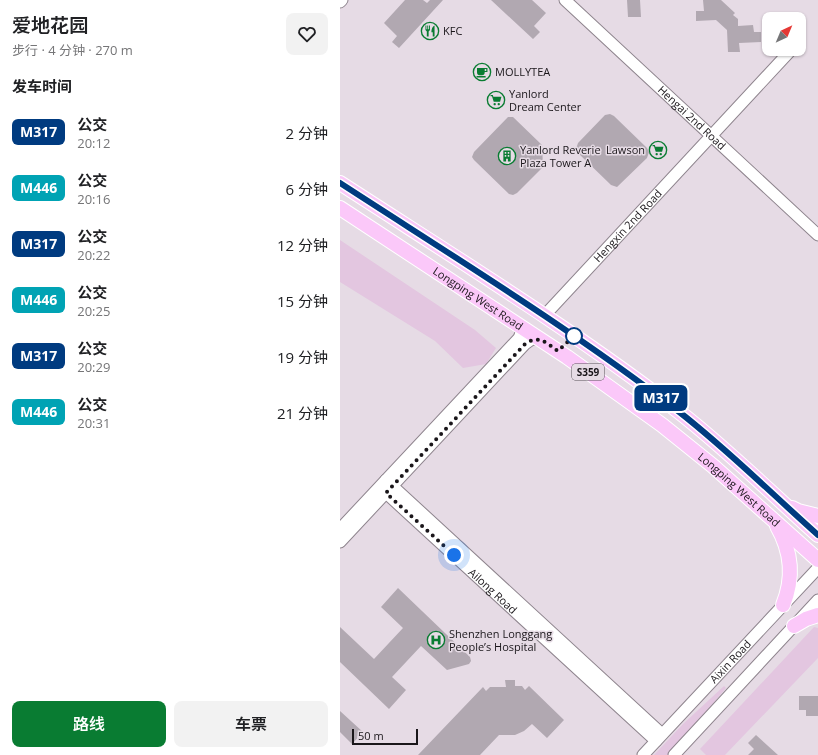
<!DOCTYPE html>
<html lang="zh">
<meta charset="utf-8">
<style>
:root{--surface:#fff;--page:#f2f2f2;--text:#202124;--muted:#757577;--accent:#097c32}
body{margin:0;font-family:"Open Sans","Noto Sans SC",sans-serif;background:var(--page);color:var(--text);height:100vh;display:flex;flex-direction:column;font-size:15px;white-space:nowrap}
*{box-sizing:border-box;margin:0}
p{font-size:13px;color:var(--muted)}
.icon{flex:none;width:22px;height:22px;fill:none;stroke:currentColor;stroke-width:2;stroke-linecap:round;stroke-linejoin:round}
.map{position:relative;flex:1;overflow:hidden}
.sheet{display:flex;flex-direction:column;background:var(--surface);width:340px}
.sheet>*{flex:none}
.badge{padding:0 8px;border-radius:6px;font-size:14px;line-height:26px}
.needle{width:26px;rotate:44deg}
.fabs{position:absolute;left:422px;top:12px;display:grid;gap:8px}
.fabs a{display:grid;place-items:center;width:44px;height:44px;border-radius:8px;background:var(--surface);box-shadow:0 1px 3px #0004;font-size:20px}
.scale{position:absolute;left:12px;bottom:10px;width:66px;box-sizing:border-box;padding-left:4px;border:2px solid #1a161a;border-top:0;font-size:11px;line-height:14px;white-space:nowrap;color:#1a161a;-webkit-text-stroke:3px #e6dbe5;paint-order:stroke}
.you{position:absolute;width:20px;height:20px;margin:-10px;border:3px solid #fff;border-radius:50%;background:#1a73e8;box-shadow:0 0 0 6px #1a73e833}
.map>.badge{position:absolute;translate:-50% -50%;box-shadow:0 0 0 2px #fff}
h2{padding:0 12px;font-size:15px;line-height:36px}
.round{display:grid;place-items:center;flex:none;width:42px;height:42px;border-radius:8px;background:var(--page)}
.headline{display:flex;align-items:center;justify-content:space-between;height:68px;padding:0 12px}
h1{font-size:19px;font-weight:600;line-height:30px}
.primary-button{display:flex;gap:8px;margin-top:auto;padding:8px 12px}
.primary-button a{flex:1;height:46px;border-radius:8px;background:var(--accent);color:#fff;font-size:16px;font-weight:600;line-height:46px;text-align:center}
.primary-button a+a{background:var(--page);color:var(--text)}
ul{padding:0;list-style:none}
li{display:flex;align-items:center;gap:12px;height:56px;padding:0 12px}
li div{flex:1}
li b{display:block;font-size:15px}
li em{font-style:normal}
li .badge{min-width:44px;font-weight:700;text-align:center}
main{display:flex;flex:1;min-height:0}
.map>svg:first-child{display:block}
.green{fill:#e3c6e0}
.building{fill:#b1a8b1}
.lines{fill:none;stroke-linecap:round;stroke-linejoin:round}
.minor-casing{stroke:#8e848d;stroke-width:13}
.major-casing{stroke:#fff;stroke-width:16}
.minor{stroke:#fff;stroke-width:11}
.major{stroke:#fbc8f9;stroke-width:14}
.line-casing{stroke:#fff;stroke-width:9}
.line{stroke:#003b80;stroke-width:6}
.walk{stroke:#1a161a;stroke-width:4;stroke-dasharray:0 7.2}
.stop-dot{fill:#fff;stroke:#003b80;stroke-width:2}
.labels{text-anchor:middle;stroke-width:3;stroke-linejoin:round;paint-order:stroke}
.shield{fill:#e6dbe5;stroke:#575157;stroke-width:1}
.shield-label{font-size:10px;font-weight:bold;fill:#1a161a}
.poi-label{font-size:11px;fill:#1a161a;stroke:#e6dbe5;text-anchor:start}
.street-label{font-size:11px;fill:#1a161a;stroke:#e6dbe5}
</style>
<main>
<section class="sheet">
<div class="headline"><div><h1>爱地花园</h1><p>步行 · 4 分钟 · 270 m</p></div><a class="round"><svg class="icon" aria-label="heart" viewBox="0 0 24 24"><path d="M12 20l-8-8c-3-5 5-10 8-4 3-6 11-1 8 4z"/></svg></a></div>
<h2>发车时间</h2>
<ul>
<li><span class="badge" style="background:#003b80;color:#fff">M317</span><div><b>公交</b><p>20:12</p></div><em>2 分钟</em></li>
<li><span class="badge" style="background:#00a3b4;color:#fff">M446</span><div><b>公交</b><p>20:16</p></div><em>6 分钟</em></li>
<li><span class="badge" style="background:#003b80;color:#fff">M317</span><div><b>公交</b><p>20:22</p></div><em>12 分钟</em></li>
<li><span class="badge" style="background:#00a3b4;color:#fff">M446</span><div><b>公交</b><p>20:25</p></div><em>15 分钟</em></li>
<li><span class="badge" style="background:#003b80;color:#fff">M317</span><div><b>公交</b><p>20:29</p></div><em>19 分钟</em></li>
<li><span class="badge" style="background:#00a3b4;color:#fff">M446</span><div><b>公交</b><p>20:31</p></div><em>21 分钟</em></li>
</ul>
<div class="primary-button"><a>路线</a><a>车票</a></div>
</section>
<div class="map">
<svg width="478" height="755" viewBox="0 0 478 755">
<rect width="100%" height="100%" fill="#e6dbe5"/>
<path class="green" d="M0,240l135,90 21,18 -10,16 -23,4 -28,-27 -95,-59z
M474,627l4,1v30l-93,97h-19l-6,-6z
M384,686l2,2 -36,43 -22,24h-14l29,-31z"/>
<path class="building" d="M65,0h18l4,3 3,-3h13l-44,48 -7,-6 5,-6 -13,-13z
M151,0h41l14,13 -12,13 6,6 -7,7z
M287,0h13l1,17h-13z
M363,0h18l14,13 -2,2 5,4v7l15,-1 1,7h7v10l-22,1 1,9h-12l-1,-22 -11,-10 -20,1v-10h8z
M270,114l4,2 33,32 2,4 -2,6 -30,29 -6,-2 -33,-32 -2,-4 2,-6 27,-28z
M168,117h5l29,28 1,22 -26,26 -4,2 -4,-1 -35,-34 -2,-3 2,-5z
M58,588l72,69 1,4 -2,3 -22,6 -26,-24 -29,31 14,13 -17,19 -49,-47v-35l34,32 29,-31 -22,-21z
M165,680h10v6h7l3,4 4,-4 35,34 -17,18 -15,-14 -8,7 -9,4h-16l-19,20h-62l65,-68 3,4 4,-4h16z
M459,696h19v20h-12v-6h-7z
M0,711l23,21 -11,12 -12,-12z
M416,735l22,20h-30l6,-6 -6,-6z"/>
<g class="lines">
<defs>
<g id="minor">
<path id="s1" d="M225,0l253,235"/>
<path d="M0,2l2,-2"/>
<path id="s2" d="M204,316l248,-267"/>
<path id="s3" d="M46,480v13l270,248"/>
<path d="M46,480l276,254"/>
<path d="M0,529l179,-191 2,-5 -1,-7"/>
<path d="M0,542l185,-198 7,-5h8"/>
<path id="s4" d="M303,755l175,-187"/>
<path d="M334,755l144,-155"/>
</g>
<g id="major">
<path d="M0,183c114,74 230,145 338,228 49,38 94,83 140,124"/>
<path id="s5" d="M0,208l227,149 95,68 51,41 105,94"/>
<path d="M452,508l6,3 20,5"/>
<path d="M437,526c15,26 17,52 6,79"/>
<path d="M454,626l12,-7 12,-4"/>
</g>
</defs>
<use href="#minor" class="minor-casing"/>
<use href="#major" class="major-casing"/>
<use href="#minor" class="minor"/>
<use href="#major" class="major"/>
</g>
<g class="lines">
<defs>
<path id="line" d="M0,183c114,74 230,145 338,228 49,38 94,83 140,124"/>
</defs>
<use href="#line" class="line-casing"/>
<use href="#line" class="line"/>
<path class="walk" d="M114,555l-68,-62 139,-149c14,-10 21,-1 33,7l16,-15"/>
</g>
<defs>
<symbol id="restaurant-ring" viewBox="-11 -11 22 22"><circle r="9.5" fill="#e6dbe5" stroke="#097c32" stroke-width="1.5"/><path d="M-5-6h1v4h1v-4h1v4h1v-4h1v5L-1.5 .5V6h-2V.5L-5-1ZM5-6V6H3V1.5H1.5Q1.5-4 5-6Z" fill="#097c32"/></symbol>
<symbol id="cafe-ring" viewBox="-11 -11 22 22"><circle r="9.5" fill="#e6dbe5" stroke="#097c32" stroke-width="1.5"/><path d="M-5.5-4.5H6V0H3Q3 3.5 0 3.5H-2.5Q-5.5 3.5-5.5 0ZM3-3.2v2h1.7v-2ZM-6 4.5H4V6H-6Z" fill="#097c32"/></symbol>
<symbol id="supermarket-ring" viewBox="-11 -11 22 22"><circle r="9.5" fill="#e6dbe5" stroke="#097c32" stroke-width="1.5"/><path d="M-6-5.5h2.5l.6 2H6L4.5 2H-2.5L-4.4-4H-6ZM-1.5 3.2a1.3 1.3 0 1 0 .1 0ZM3 3.2a1.3 1.3 0 1 0 .1 0Z" fill="#097c32"/></symbol>
<symbol id="building-ring" viewBox="-11 -11 22 22"><circle r="9.5" fill="#e6dbe5" stroke="#097c32" stroke-width="1.5"/><path d="M-4-6H4V6H1V3H-1V6H-4ZM-2.5-4.3h1.7v1.8h-1.7ZM.8-4.3h1.7v1.8H.8ZM-2.5-1h1.7V.8h-1.7ZM.8-1h1.7V.8H.8Z" fill="#097c32"/></symbol>
<symbol id="hospital-ring" viewBox="-11 -11 22 22"><circle r="9.5" fill="#e6dbe5" stroke="#097c32" stroke-width="1.5"/><path d="M-5-5h3v3.5h4V-5h3V5h-3V1.5h-4V5h-3Z" fill="#097c32"/></symbol>
</defs>
<g fill-rule="evenodd">
<use href="#restaurant-ring" x="80" y="21" width="20" height="20"/>
<use href="#cafe-ring" x="132" y="62" width="20" height="20"/>
<use href="#supermarket-ring" x="146" y="90" width="20" height="20"/>
<use href="#supermarket-ring" x="308" y="140" width="20" height="20"/>
<use href="#building-ring" x="157" y="146" width="20" height="20"/>
<use href="#hospital-ring" x="86" y="630" width="20" height="20"/>
</g>
<circle class="stop-dot" cx="234" cy="336" r="8"/>
<g class="labels">
<rect class="shield" x="232" y="364" width="32" height="16" rx="3"/>
<g class="shield-label">
<text x="248" y="376">S359</text>
</g>
<g class="poi-label">
<text x="103" y="35">KFC</text>
<text x="155" y="76">MOLLYTEA</text>
<text x="169" y="98">Yanlord<tspan x="169" dy="13">Dream Center</tspan></text>
<text x="180" y="154">Yanlord Reverie<tspan x="180" dy="13">Plaza Tower A</tspan></text>
<text x="305" y="154" text-anchor="end">Lawson</text>
<text x="109" y="638">Shenzhen Longgang<tspan x="109" dy="13">People’s Hospital</tspan></text>
</g>
<g class="street-label">
<text dy="4" stroke="none"><textPath href="#s1" startOffset="173">Hengai 2nd Road</textPath></text>
<text dy="4" stroke="none"><textPath href="#s2" startOffset="123">Hengxin 2nd Road</textPath></text>
<text dy="4" stroke="none"><textPath href="#s5" startOffset="165">Longping West Road</textPath></text>
<text dy="4" stroke="none"><textPath href="#s5" startOffset="489">Longping West Road</textPath></text>
<text dy="4" stroke="none"><textPath href="#s3" startOffset="158">Ailong Road</textPath></text>
<text dy="4" stroke="none"><textPath href="#s4" startOffset="128">Aixin Road</textPath></text>
</g>
</g>
</svg>
<div class="fabs">
<a><svg class="needle" viewBox="-14 -14 28 28"><path d="M0-13l5 13h-10z" fill="#e53935"/><path d="M0 13l5-13h-10z" fill="#757577"/></svg></a>
</div>
<div class="scale">50 m</div>
<div class="you" style="left:114px;top:555px"></div>
<b class="badge" style="left:321px;top:398px;background:#003b80;color:#fff">M317</b>
</div>
</main>
